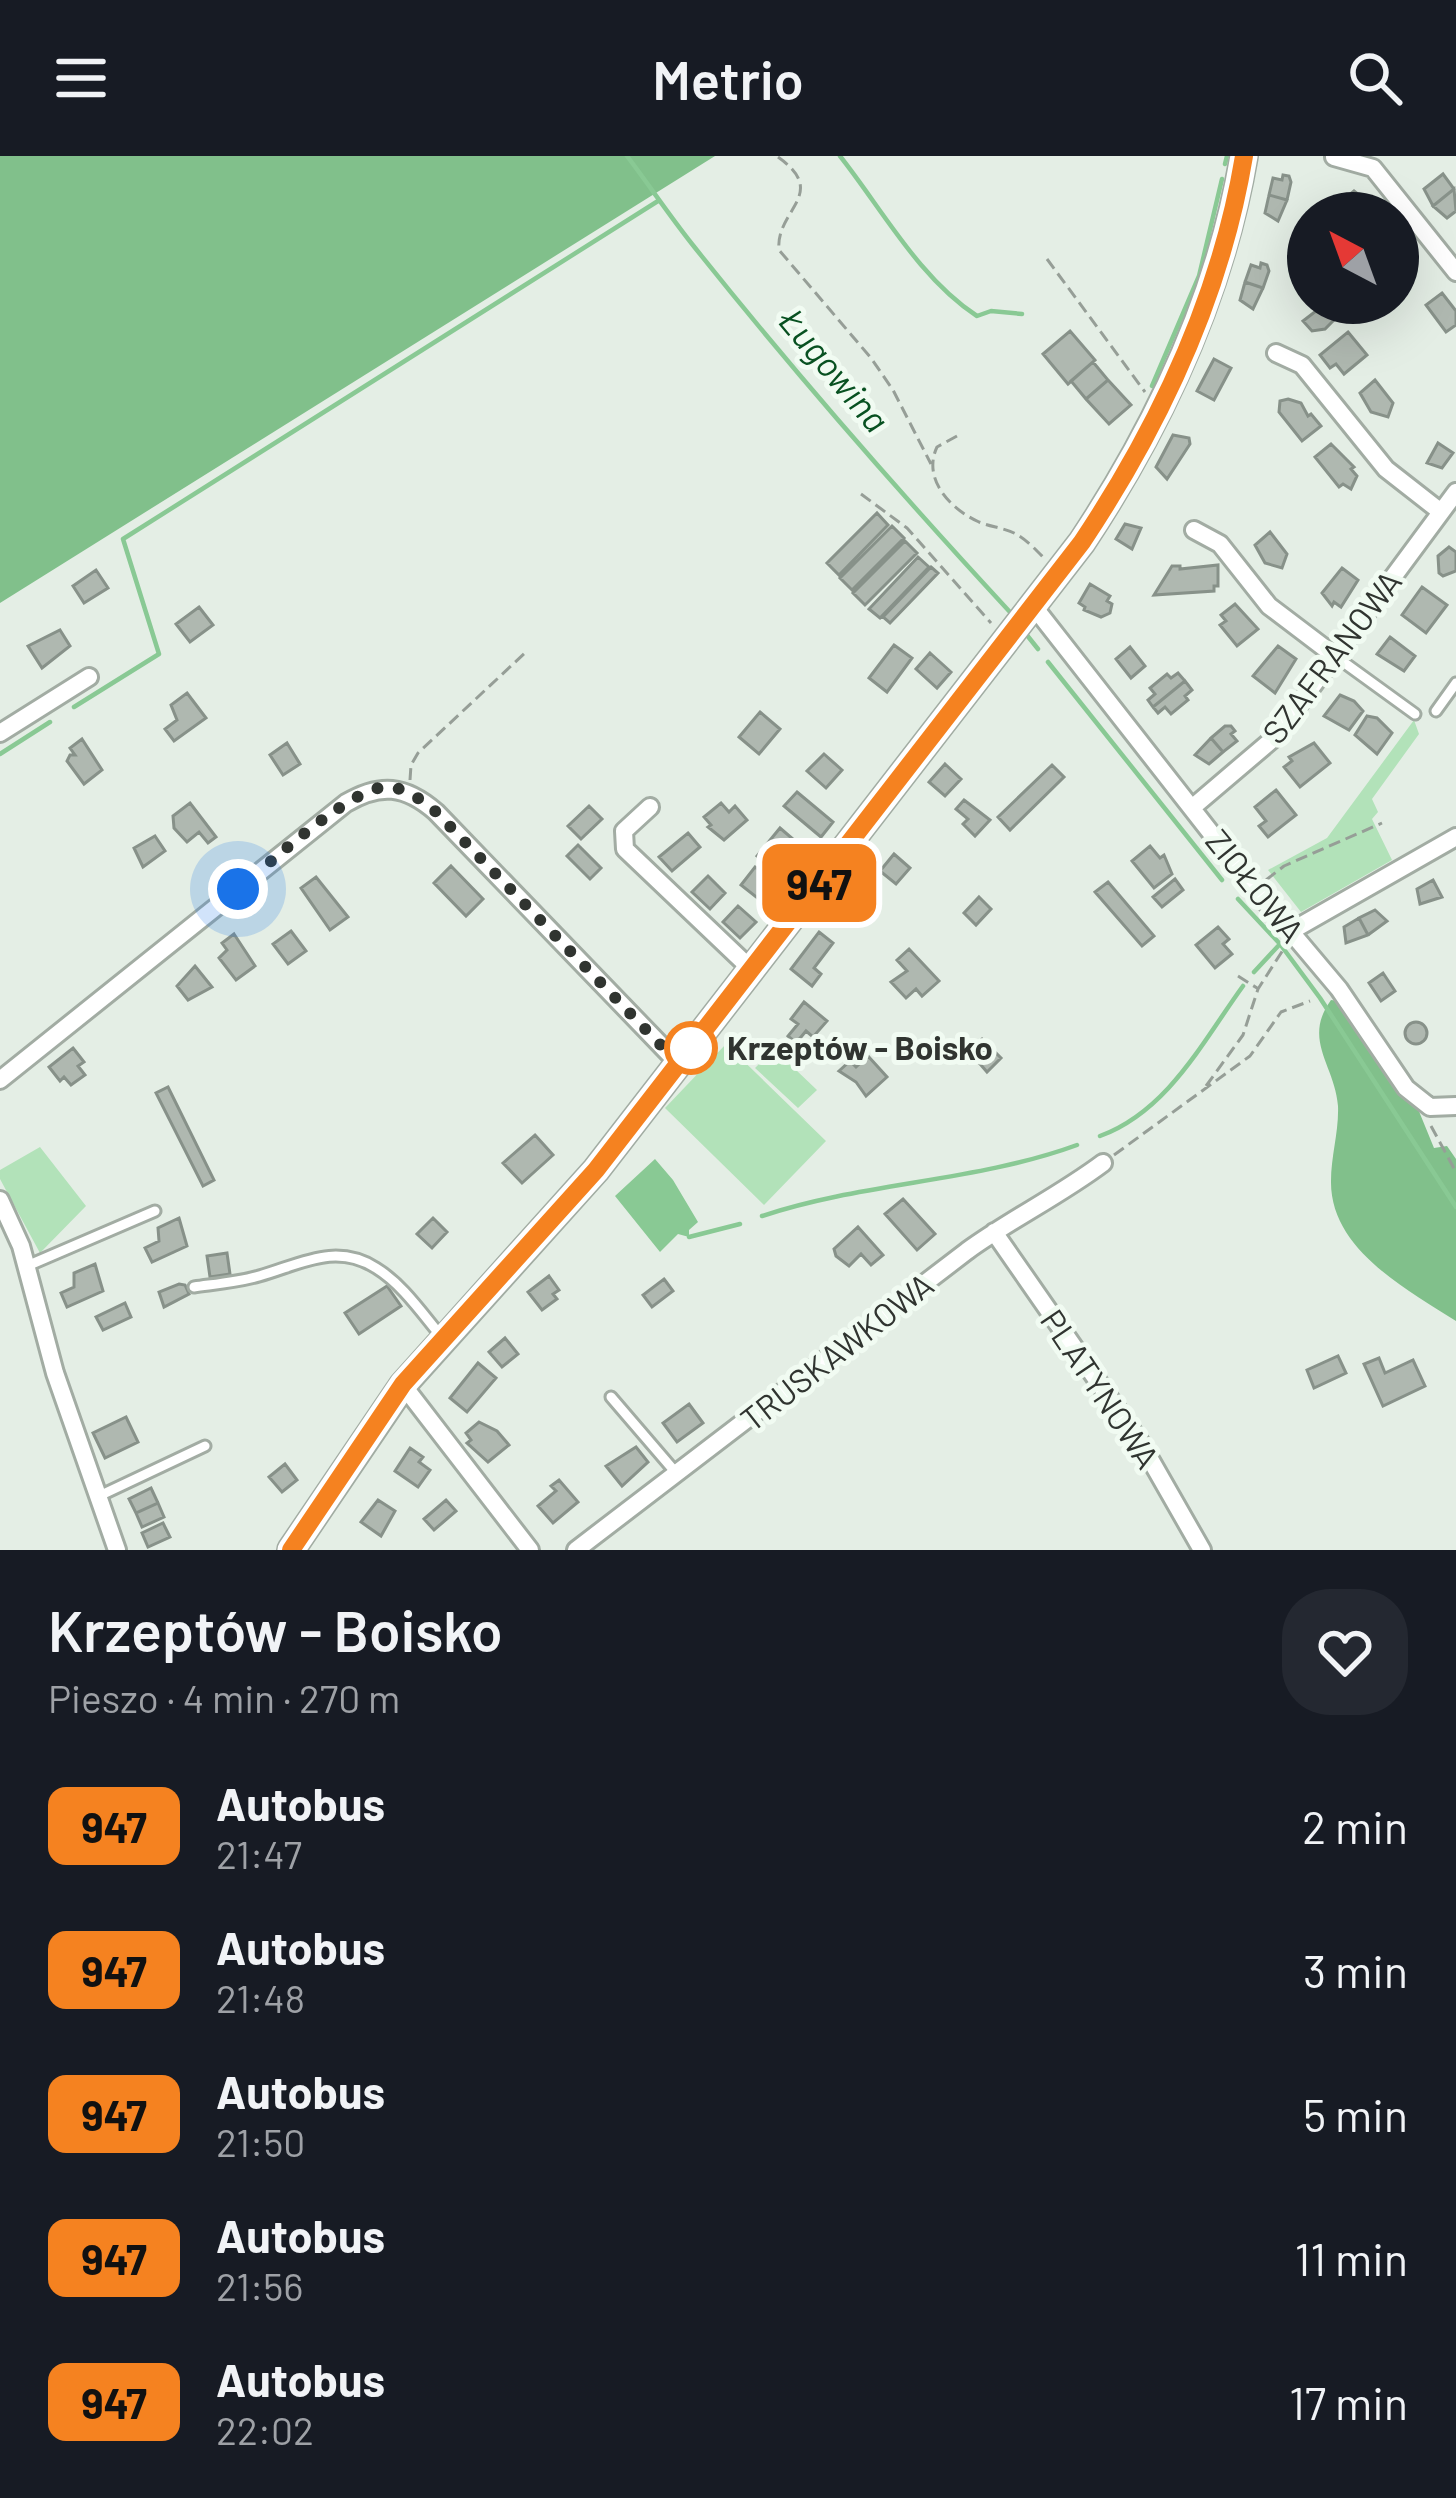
<!DOCTYPE html>
<html lang="pl">
<meta charset="utf-8">
<style>
:root{--surface:#171b24;--page:#242831;--text:#f1f3f6;--muted:#9ea1a6}
body{margin:0;font-family:Barlow,sans-serif;background:var(--page);color:var(--text);height:100vh;display:flex;flex-direction:column;font-size:45px;white-space:nowrap}
*{box-sizing:border-box;margin:0}
p{font-size:39px;color:var(--muted)}
.icon{flex:none;width:66px;height:66px;fill:none;stroke:currentColor;stroke-width:2;stroke-linecap:round;stroke-linejoin:round}
.map{position:relative;height:1394px;overflow:hidden}
.drawer{display:flex;flex-direction:column;background:var(--surface);flex:1}
.drawer>*{flex:none}
.badge{padding:0 24px;border-radius:18px;font-size:42px;line-height:78px}
.needle{width:78px;rotate:319deg}
.fabs{position:absolute;left:1287px;top:36px;display:grid;gap:24px}
.fabs a{display:grid;place-items:center;width:132px;height:132px;border-radius:50%;background:var(--surface);box-shadow:0 12px 48px #0002;font-size:60px}
.you{position:absolute;width:60px;height:60px;margin:-30px;border:9px solid #fff;border-radius:50%;background:#1a73e8;box-shadow:0 0 0 18px #1a73e833}
.map>.badge{position:absolute;translate:-50% -50%;box-shadow:0 0 0 6px #fff}
.round{display:grid;place-items:center;flex:none;width:126px;height:126px;border-radius:48px;background:var(--page)}
.head{display:flex;align-items:center;justify-content:space-between;height:204px;padding:0 48px}
h1{font-size:57px;font-weight:600;line-height:90px}
ul{padding:0;list-style:none}
li{display:flex;align-items:center;gap:36px;height:144px;padding:0 48px}
li div{flex:1}
li b{display:block;font-size:45px}
li em{font-style:normal}
li .badge{min-width:132px;font-weight:700;text-align:center}
header{display:flex;justify-content:space-between;align-items:center;height:156px;padding:0 48px;background:var(--surface);font-size:54px;font-weight:600}
.map>svg:first-child{display:block}
.green{fill:#b2e2b9}
.forest{fill:#81c08b}
.water{fill:#89c994}
.lines{fill:none;stroke-linecap:round;stroke-linejoin:round}
.stream{stroke:#89c994;stroke-width:4.5}
.building{fill:#afb8b0;stroke:#879189;stroke-width:3}
.lane-casing{stroke:#a2aca3;stroke-width:15}
.street-casing{stroke:#a2aca3;stroke-width:22}
.secondary-casing{stroke:#a2aca3;stroke-width:30}
.path{stroke:#969e97;stroke-width:3;stroke-dasharray:12 6;stroke-linecap:butt}
.lane{stroke:#fff;stroke-width:9}
.street{stroke:#fff;stroke-width:16}
.secondary{stroke:#fff;stroke-width:24}
.line-casing{stroke:#fff;stroke-width:27}
.line{stroke:#f58220;stroke-width:18}
.walk{stroke:#303430;stroke-width:12;stroke-dasharray:0 21.6}
.stop-dot{fill:#fff;stroke:#f58220;stroke-width:6}
.labels{text-anchor:middle;stroke-width:10;stroke-linejoin:round;paint-order:stroke}
.street-label{font-size:33px;fill:#303430;stroke:#f1fbf2}
.stop-label{font-size:33px;font-weight:bold;fill:#303430;stroke:#f1fbf2;text-anchor:start}
.water-label{font-size:36px;font-style:italic;fill:#085121;stroke:#f1fbf2}
</style>
<header><svg class="icon" aria-label="menu" viewBox="0 0 24 24"><path d="M4 6h16M4 12h16M4 18h16"/></svg>Metrio<svg class="icon" aria-label="search" viewBox="0 0 24 24"><circle cx="10" cy="10" r="6"/><path d="M15 15l6 6"/></svg></header>
<div class="map">
<svg width="1456" height="1394" viewBox="0 0 1456 1394">
<rect width="100%" height="100%" fill="#e4eee5"/>
<path class="green" d="M1414,564l5,14 -47,65 6,13 -6,7 20,41 -91,52 -33,-42 59,-32z
M726,888l100,97 -62,64 -99,-97z
M774,893l43,41 -19,18 -43,-40z
M40,991l46,59 -46,47 -40,-74v-9z"/>
<path class="forest" d="M0,0h715l-715,447z
M1331,844l8,1 77,103 18,44 13,-2 9,13v162c-50,-32 -126,-72 -125,-140 0,-25 8,-50 7,-75 -3,-41 -36,-66 -7,-106z"/>
<path class="water" d="M655,1003l18,21 25,42 -9,8v7l-11,-3 -18,18 -45,-56z"/>
<g class="lines">
<path class="stream" d="M627,0c22,29 42,59 65,88 101,127 207,248 317,367
M840,0c42,53 79,122 137,160l14,-5 31,3
M1225,8l2,-8
M1152,230l47,-110 23,-97
M1026,478l12,15
M1048,506l174,218
M74,551l85,-53 -36,-115 535,-338
M0,598l50,-32
M1238,743l42,45 40,54 136,209
M1254,816l26,-28
M1100,980c68,-25 103,-95 143,-150
M762,1060c102,-34 214,-34 315,-71
M689,1081l51,-13"/>
</g>
<path class="building" d="M1443,18l11,15 -21,17 -9,-17z
M1283,19l6,1 2,6 -4,18 -18,-5 4,-17 9,2z
M1454,33l2,22 -9,7 -14,-12z
M1354,35l10,8 8,14h-31l-5,-7z
M1269,39l18,5 -9,21 -13,-8z
M1261,107l6,2 2,6 -6,17 -18,-6 6,-17 9,3z
M1245,126l18,6 -10,21 -13,-9z
M1442,137l14,18v14l-10,7 -20,-27z
M1325,148l11,14 -11,11 -13,2 -9,-10z
M1070,175l25,29 -27,24 -25,-30z
M1348,176l19,23 -23,19 -8,-10 -6,4 -10,-13z
M1214,203l17,9 -17,32 -17,-9z
M1093,206l15,18 -22,19 -15,-18z
M1108,224l23,25 -22,19 -23,-25z
M1375,224l18,23 -5,14 -17,-5 -11,-19z
M1288,243l13,4 7,13 3,-2 10,12 -19,15 -23,-29 1,-11z
M1173,279l16,3 1,6 -23,35 -11,-12z
M1438,287l15,10 -11,15 -15,-5z
M1331,288l23,23 -3,2 6,7 -6,13 -8,-5 -4,3 -24,-30z
M877,357l11,12 -49,50 -12,-12z
M1125,368l16,4 -9,21 -16,-10z
M892,370l12,12 -52,52 -12,-12z
M1270,376l17,22 -5,14 -17,-5 -10,-18z
M905,385l12,12 -52,52 -12,-12z
M1449,391l7,5v19l-13,5 -4,-3 -1,-17z
M918,401l11,10 -49,51 -11,-9z
M1218,409v21h-4v5l-60,4 18,-29h8v3z
M931,411l7,6 -48,50 -7,-6z
M1342,412l16,12 -17,27 -7,-5 -2,4 -10,-13z
M96,414l12,18 -24,15 -11,-17z
M1090,428l20,12 -3,5 5,3 -2,9 -9,4 -17,-7 1,-3 -6,-4z
M1422,431l25,18 -21,28 -24,-18z
M1235,448l23,25 -21,17 -17,-21 6,-4 -5,-6z
M199,451l14,18 -23,17 -14,-18z
M60,474l10,16 -28,22 -14,-22z
M1390,481l25,19 -11,15 -27,-17z
M894,489l18,13 -25,34 -18,-14z
M1278,490l18,13 -21,34 -22,-17z
M1130,491l15,19 -14,12 -15,-19z
M930,497l21,19 -14,16 -21,-19z
M1178,517l7,8 -32,26 -5,-7 7,-6 -5,-6 17,-14 4,4z
M1185,525l7,9 -7,6 3,4 -17,14 -6,-7 -7,6 -5,-6z
M187,537l19,25 -32,23 -9,-12 12,-9 -6,-15z
M1340,539l14,6 9,10 -14,19 -25,-14z
M760,556l20,17 -21,25 -20,-17z
M1367,560l10,2 15,15 -15,21 -22,-19z
M1225,570h6l4,5 -4,3 6,7 -14,11 -12,-14z
M1211,582l12,14 -14,12 -14,-9z
M82,583l20,31 -18,14 -17,-23 3,-6h5l-5,-7z
M287,587l13,21 -17,11 -13,-20z
M1314,587l16,20 -30,24 -16,-20 8,-6 -3,-4z
M824,598l18,16 -16,18 -19,-17z
M945,608l16,15 -16,17 -16,-14z
M1052,609l12,12 -54,53 -12,-13z
M1276,634l20,25 -28,22 -9,-11 7,-5 -11,-14z
M797,636l36,30 -12,15 -37,-31z
M964,644l26,20 -15,16 -12,-12 5,-5 -12,-10z
M190,647l26,34 -8,6 -9,-11 -12,10 -13,-14 -1,-12z
M721,647l8,9 6,-6 12,14 -23,20 -16,-13 3,-2 -7,-8z
M589,650l13,13 -21,20 -13,-13z
M780,672l14,12 -22,28 -15,-12z
M688,677l12,14 -28,24 -13,-14z
M155,680l10,15 -22,16 -9,-19z
M578,689l23,23 -11,11 -23,-23z
M1150,690l10,12 4,-3 8,19 -18,14 -22,-27z
M894,698l16,14 -14,16 -16,-13z
M451,710l32,33 -17,17 -32,-33z
M755,711l28,21 -14,19 -28,-22z
M708,720l17,17 -15,16 -18,-17z
M316,721l32,40 -18,13 -29,-42z
M1175,723l8,11 -21,17 -9,-10z
M1433,724l9,17 -22,7 -3,-15z
M1108,726l46,54 -12,10 -47,-54z
M856,729l21,18 -13,16 -21,-18z
M979,741l12,12 -15,16 -12,-12z
M738,750l18,16 -16,16 -17,-16z
M1375,754l12,11 -19,14 -9,-17z
M1359,762l9,17 -22,8 -2,-16z
M1218,771l11,12 -6,5 9,10 -17,14 -19,-23z
M291,775l15,20 -18,13 -15,-20z
M819,776l14,11 -19,25 7,6 -9,12 -21,-17z
M234,778l21,32 -19,14 -17,-22 8,-8 -5,-7z
M909,793l30,32 -17,15 -6,-7 -10,9 -15,-16 16,-11 -10,-11z
M195,810l17,21 -24,13 -11,-14z
M1383,817l12,18 -14,10 -12,-18z
M804,846l23,19 -14,16 -7,-6 -10,12 -8,-7 10,-12 -7,-5z
M1405 877a11 11 0 1 1 22 0a11 11 0 1 1-22 0Z
M982,883l19,19 -14,14 -18,-21z
M73,892l11,14 -6,4 7,9 -14,10 -7,-8 -4,4 -11,-14z
M868,900l19,21 -21,19 -10,-14 -17,-11 11,-10 6,6z
M168,931l46,93 -11,6 -47,-93z
M535,979l18,20 -31,28 -19,-20z
M903,1043l32,35 -18,16 -32,-36z
M179,1062l8,28 -35,16 -7,-14 14,-7 -1,-13z
M433,1062l14,14 -15,16 -15,-14z
M858,1071l25,28 -12,10 -10,-11 -12,12 -13,-10 -2,-7z
M227,1097l3,21 -20,3 -3,-21z
M95,1108l8,27 -36,16 -6,-14 13,-6v-14z
M549,1120l10,14 -6,4 4,5 -15,11 -14,-18z
M664,1123l9,12 -21,16 -9,-12z
M179,1128l6,1 4,9 -25,13 -5,-15z
M387,1130l14,20 -42,28 -14,-21z
M125,1147l6,14 -28,13 -7,-13z
M505,1182l13,16 -16,13 -13,-15z
M1338,1200l8,17 -32,15 -7,-18z
M1379,1202l6,15 28,-13 12,26 -42,20 -19,-42z
M478,1207l18,15 -29,34 -17,-14z
M689,1248l14,19 -26,19 -14,-19z
M126,1261l12,25 -33,16 -12,-25z
M479,1266l18,9 12,14 -21,17 -21,-19 4,-3 -5,-7z
M636,1291l12,15 -26,24 -16,-20z
M410,1292l13,9 -4,5 11,8 -12,17 -23,-16z
M285,1308l12,16 -15,12 -13,-15z
M559,1324l19,22 -25,21 -15,-17 18,-15 -5,-5z
M151,1332l7,15 -22,10 -7,-14z
M378,1344l17,11 -14,25 -20,-14z
M446,1344l10,11 -22,19 -10,-11z
M158,1347l6,14 -22,10 -6,-14z
M163,1367l7,14 -22,10 -6,-14z"/>
<g class="lines">
<defs>
<path id="lane" d="M1335,500l80,58
M1436,555l20,-28
M27,1110l128,-55
M194,1131c21,-3 44,-5 65,-11 40,-11 76,-34 117,-8 26,16 45,44 65,68
M611,1241l66,77
M97,1341l108,-51"/>
<path id="street" d="M1334,1l39,11 83,104
M1276,197l26,12 84,104 55,43
M1194,374l26,14 49,62 66,50
M1035,452l219,280 85,101 67,99 24,19 26,-1
M0,577l89,-56
M650,651l-26,24 1,18 127,121
M1193,651l81,-69 182,-246
M1293,774l163,-93
M0,924l346,-277c34,-20 59,-18 90,9l243,252
M0,1044l21,46 34,127 62,177
M994,1076l148,213 60,105
M403,1229l127,165
M576,1394l391,-299c44,-32 92,-55 136,-88"/>
<path id="secondary" d="M291,1394l112,-165 193,-215 486,-628c78,-118 138,-247 162,-386"/>
</defs>
<use href="#lane" class="lane-casing"/>
<use href="#street" class="street-casing"/>
<use href="#secondary" class="secondary-casing"/>
<path class="path" d="M778,1c52,37 -3,53 1,93l92,108 22,32 38,74
M1047,103l98,133
M957,280l-20,11c-15,32 13,62 42,75 12,5 26,6 37,12 11,6 21,17 30,26
M861,338l46,34 84,95
M410,624l1,-15 7,-12 109,-102
M1266,724l18,-14 98,-43
M1238,820l19,12
M1206,930l37,-51 15,-46 25,-39
M1431,970l25,46
M1114,999l136,-99 31,-44 29,-11"/>
<use href="#lane" class="lane"/>
<use href="#street" class="street"/>
<use href="#secondary" class="secondary"/>
</g>
<g class="lines">
<defs>
<path id="line" d="M291,1394l112,-166 193,-214 486,-628c78,-117 139,-247 162,-386"/>
</defs>
<use href="#line" class="line-casing"/>
<use href="#line" class="line"/>
<path class="walk" d="M238,733c31,-25 112,-101 148,-102 19,0 36,13 50,25l243,252 12,-16"/>
</g>
<circle class="stop-dot" cx="691" cy="892" r="24"/>
<g class="labels">
<g class="street-label">
<text transform="translate(1332 501) rotate(-53)" y="12">SZAFRANOWA</text>
<text transform="translate(1255 730) rotate(51)" y="12">ZIOŁOWA</text>
<text transform="translate(837 1196) rotate(-38)" y="12">TRUSKAWKOWA</text>
<text transform="translate(1100 1233) rotate(56)" y="12">PLATYNOWA</text>
</g>
<g class="stop-label">
<text x="727" y="904">Krzeptów - Boisko</text>
</g>
<g class="water-label">
<text transform="translate(834 214) rotate(50)" y="13">Ługowina</text>
</g>
</g>
</svg>
<div class="fabs">
<a><svg class="needle" viewBox="-14 -14 28 28"><path d="M0-13l5 13h-10z" fill="#e53935"/><path d="M0 13l5-13h-10z" fill="#9ea1a6"/></svg></a>
</div>
<div class="you" style="left:238px;top:733px"></div>
<b class="badge" style="left:819px;top:727px;background:#f58220;color:#111">947</b>
</div>
<section class="drawer">
<div class="head"><div><h1>Krzeptów - Boisko</h1><p>Pieszo · 4 min · 270 m</p></div><a class="round"><svg class="icon" aria-label="heart" viewBox="0 0 24 24"><path d="M12 20l-8-8c-3-5 5-10 8-4 3-6 11-1 8 4z"/></svg></a></div>
<ul>
<li><span class="badge" style="background:#f58220;color:#111">947</span><div><b>Autobus</b><p>21:47</p></div><em>2 min</em></li>
<li><span class="badge" style="background:#f58220;color:#111">947</span><div><b>Autobus</b><p>21:48</p></div><em>3 min</em></li>
<li><span class="badge" style="background:#f58220;color:#111">947</span><div><b>Autobus</b><p>21:50</p></div><em>5 min</em></li>
<li><span class="badge" style="background:#f58220;color:#111">947</span><div><b>Autobus</b><p>21:56</p></div><em>11 min</em></li>
<li><span class="badge" style="background:#f58220;color:#111">947</span><div><b>Autobus</b><p>22:02</p></div><em>17 min</em></li>
</ul>
</section>
